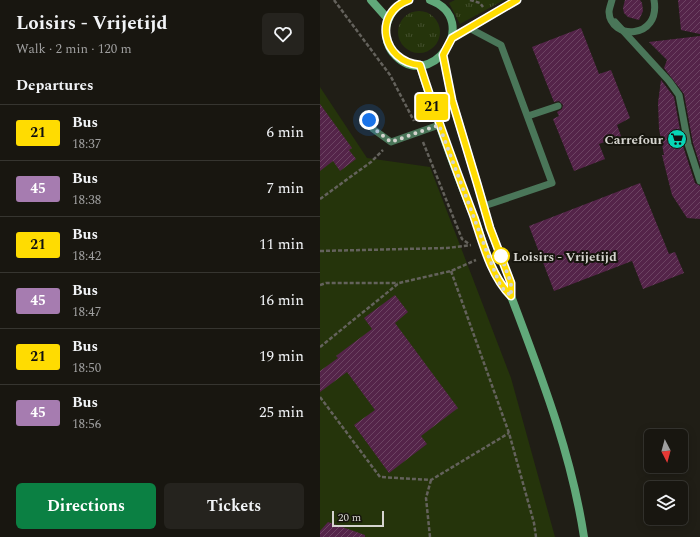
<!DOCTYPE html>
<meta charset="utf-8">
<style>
:root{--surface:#181610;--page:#25231e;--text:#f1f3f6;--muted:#9f9f9f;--line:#363530;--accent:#0b8043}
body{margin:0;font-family:Spectral,serif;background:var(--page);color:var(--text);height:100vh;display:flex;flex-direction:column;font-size:15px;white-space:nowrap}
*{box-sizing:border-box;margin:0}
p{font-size:13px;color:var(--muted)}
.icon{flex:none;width:22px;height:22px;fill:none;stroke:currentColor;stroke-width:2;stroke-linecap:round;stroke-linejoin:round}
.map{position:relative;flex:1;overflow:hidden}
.drawer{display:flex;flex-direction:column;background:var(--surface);width:320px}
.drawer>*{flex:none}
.badge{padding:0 8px;border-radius:3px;font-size:14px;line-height:26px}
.needle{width:26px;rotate:174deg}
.fabs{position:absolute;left:324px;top:429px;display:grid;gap:8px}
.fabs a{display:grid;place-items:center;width:44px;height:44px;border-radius:6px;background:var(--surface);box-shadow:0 2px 10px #0003,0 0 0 1px var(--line);font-size:20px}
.scale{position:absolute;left:12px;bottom:10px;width:52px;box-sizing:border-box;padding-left:4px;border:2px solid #d5d4cf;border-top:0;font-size:11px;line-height:14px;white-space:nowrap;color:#d5d4cf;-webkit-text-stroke:3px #16150d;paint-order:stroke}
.you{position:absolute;width:20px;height:20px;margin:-10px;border:3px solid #fff;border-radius:50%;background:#1a73e8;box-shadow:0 0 0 6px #1a73e833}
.map>.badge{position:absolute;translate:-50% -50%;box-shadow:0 0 0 2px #fff}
h2{padding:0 16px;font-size:15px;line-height:36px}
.round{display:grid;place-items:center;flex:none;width:42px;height:42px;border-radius:6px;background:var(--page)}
.overview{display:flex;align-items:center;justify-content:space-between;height:68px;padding:0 16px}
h1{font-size:19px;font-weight:700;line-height:30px}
.action{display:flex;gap:8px;margin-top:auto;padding:8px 16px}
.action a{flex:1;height:46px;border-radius:6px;background:var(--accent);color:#fff;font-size:16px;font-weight:700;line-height:46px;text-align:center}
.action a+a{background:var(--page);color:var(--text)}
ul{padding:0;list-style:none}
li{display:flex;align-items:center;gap:12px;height:56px;padding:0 16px;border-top:1px solid var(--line)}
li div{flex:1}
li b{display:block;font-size:15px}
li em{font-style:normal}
li .badge{min-width:44px;font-weight:700;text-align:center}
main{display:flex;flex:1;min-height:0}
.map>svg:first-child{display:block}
.grass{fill:url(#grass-tufts)}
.green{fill:#25340b}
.building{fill:url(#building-hatch)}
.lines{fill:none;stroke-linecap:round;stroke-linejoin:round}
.path{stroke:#64625c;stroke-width:2.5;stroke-dasharray:4 2;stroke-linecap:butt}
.lane{stroke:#4a7659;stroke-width:7}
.secondary{stroke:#61a97a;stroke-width:8}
.lane-bridge{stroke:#4a7659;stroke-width:7}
.line-casing{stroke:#fff;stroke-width:9}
.line{stroke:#ffdc01;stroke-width:6}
.walk{stroke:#d5d4cf;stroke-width:4;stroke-dasharray:0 7.2}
.stop-dot{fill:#fff;stroke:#ffdc01;stroke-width:2}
.labels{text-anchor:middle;stroke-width:4;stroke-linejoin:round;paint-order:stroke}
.poi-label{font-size:13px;font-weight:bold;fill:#d5d4cf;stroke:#16150d;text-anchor:end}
.stop-label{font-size:13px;font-weight:bold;fill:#d5d4cf;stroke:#16150d;text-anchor:start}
</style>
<main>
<section class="drawer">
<div class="overview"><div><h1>Loisirs - Vrijetijd</h1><p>Walk · 2 min · 120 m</p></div><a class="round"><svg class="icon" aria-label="heart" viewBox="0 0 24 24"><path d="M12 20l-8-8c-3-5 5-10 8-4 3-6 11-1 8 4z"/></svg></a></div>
<h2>Departures</h2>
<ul>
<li><span class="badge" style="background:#ffdc01;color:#111">21</span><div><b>Bus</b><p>18:37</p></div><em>6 min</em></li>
<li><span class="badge" style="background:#a67cb0;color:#fff">45</span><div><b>Bus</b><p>18:38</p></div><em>7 min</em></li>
<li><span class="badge" style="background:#ffdc01;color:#111">21</span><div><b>Bus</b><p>18:42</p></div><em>11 min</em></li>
<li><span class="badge" style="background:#a67cb0;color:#fff">45</span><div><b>Bus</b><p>18:47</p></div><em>16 min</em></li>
<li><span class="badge" style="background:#ffdc01;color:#111">21</span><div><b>Bus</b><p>18:50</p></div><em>19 min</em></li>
<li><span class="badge" style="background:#a67cb0;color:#fff">45</span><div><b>Bus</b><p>18:56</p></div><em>25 min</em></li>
</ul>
<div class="action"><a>Directions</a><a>Tickets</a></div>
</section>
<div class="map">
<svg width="380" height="537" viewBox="0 0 380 537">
<defs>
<pattern id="grass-tufts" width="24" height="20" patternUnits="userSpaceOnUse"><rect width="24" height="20" fill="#25340b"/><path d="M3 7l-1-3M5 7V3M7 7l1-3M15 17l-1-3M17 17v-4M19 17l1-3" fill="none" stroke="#44502e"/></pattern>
<pattern id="building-hatch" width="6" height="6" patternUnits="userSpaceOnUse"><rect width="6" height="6" fill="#542449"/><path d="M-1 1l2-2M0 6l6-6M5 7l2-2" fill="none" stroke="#6c4362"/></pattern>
</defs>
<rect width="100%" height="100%" fill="#201e16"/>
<path class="grass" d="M135,0h49l-44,24 -11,-21z
M78 32a21 21 0 1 1 42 0a21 21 0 1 1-42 0Z"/>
<path class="green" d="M0,87l47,71 63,9 81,211 44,159h-235z"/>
<path class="building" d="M305,0h15l2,3 1,8 -4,9 -11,-3 -4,-4 -1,-5z
M358,0h22v34l-19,-4z
M261,28l18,46 12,-4 19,48 -13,7 4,11 -22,8 6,15 -31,12 -21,-52 6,-3 -2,-4 5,-3 1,-4 -4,-4 -5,1 -22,-55z
M380,36v129l-7,-22 -9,-49 -20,-26 3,-8 -18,-18z
M341,80l13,17 9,49 12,37 5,3v33l-13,-1 -15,-23 -10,-40h2l-5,-26 -1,-26z
M0,104l32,44 -3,2 7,9 -16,12 -7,-10 -13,10z
M320,183l29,71 6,-2 9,21 -41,16 -11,-28 -78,30 -25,-65z
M75,295l13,17 -13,11 63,85 -37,28 6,8 -38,29 -35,-48 21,-15 -28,-38 -27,20v-21l18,-13 -2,-2 36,-27 -8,-11z
M8,522l37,13v2h-45v-6z"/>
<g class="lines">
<path class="path" d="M14,0l56,75 24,46
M150,0l10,3 3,4
M103,142l39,97 7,5
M0,199l51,-37 12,-12
M0,251l127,-3 24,-3
M131,271l58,162 25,90 2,14
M0,285l6,-2h72
M0,347l79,-64 52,-12 25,-11
M0,397l60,80 51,3 78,-47
M110,537l-4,-39 5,-18"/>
<path class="lane" d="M292,0c-1,4 -3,9 -3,12 1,28 52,28 45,-12
M149,28l32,17 51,138 -68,23
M208,116l30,-10
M49,120l4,9 18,13 48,-17"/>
<path class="secondary" d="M51,0l17,19
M89,0c-10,4 -18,11 -21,21 -4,11 -2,23 5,32 36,43 91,-33 37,-53
M132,38l65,-38
M123,55l9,45 25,83 13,45 21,55v13c30,80 60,156 73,241
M100,65c15,51 34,102 54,152 10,27 17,59 37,79"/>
<path class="lane-bridge" d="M295,22l54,59 10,14 9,49 12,37"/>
</g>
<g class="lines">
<defs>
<path id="line" d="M89,0c-37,13 -27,62 11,65 16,51 35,102 54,152 9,27 17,59 37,79v-13l-21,-55 -13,-45 -25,-83 -9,-45 9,-17 65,-38"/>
</defs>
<use href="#line" class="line-casing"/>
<use href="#line" class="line"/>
<path class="walk" d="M49,120l4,8 18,14 48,-17 49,130 13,32 10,9v-13l-10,-27"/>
</g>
<defs>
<symbol id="supermarket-disc" viewBox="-11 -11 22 22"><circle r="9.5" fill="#07d5b6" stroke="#16150d"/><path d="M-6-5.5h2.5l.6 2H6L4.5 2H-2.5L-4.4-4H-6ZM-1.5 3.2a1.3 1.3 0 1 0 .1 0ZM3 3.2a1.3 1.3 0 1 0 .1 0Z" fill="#111"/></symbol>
</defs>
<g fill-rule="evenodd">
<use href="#supermarket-disc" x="346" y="128" width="22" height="22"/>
</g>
<circle class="stop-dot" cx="181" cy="256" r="8"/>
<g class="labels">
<g class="poi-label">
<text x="343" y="144">Carrefour</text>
</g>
<g class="stop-label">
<text x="193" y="261">Loisirs - Vrijetijd</text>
</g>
</g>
</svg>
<div class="fabs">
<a><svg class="needle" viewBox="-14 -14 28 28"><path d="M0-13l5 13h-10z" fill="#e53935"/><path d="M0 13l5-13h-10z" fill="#9f9f9f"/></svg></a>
<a><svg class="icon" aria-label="layers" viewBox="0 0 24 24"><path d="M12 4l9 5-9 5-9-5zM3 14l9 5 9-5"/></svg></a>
</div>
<div class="scale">20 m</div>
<div class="you" style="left:49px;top:120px"></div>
<b class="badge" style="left:112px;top:107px;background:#ffdc01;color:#111">21</b>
</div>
</main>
